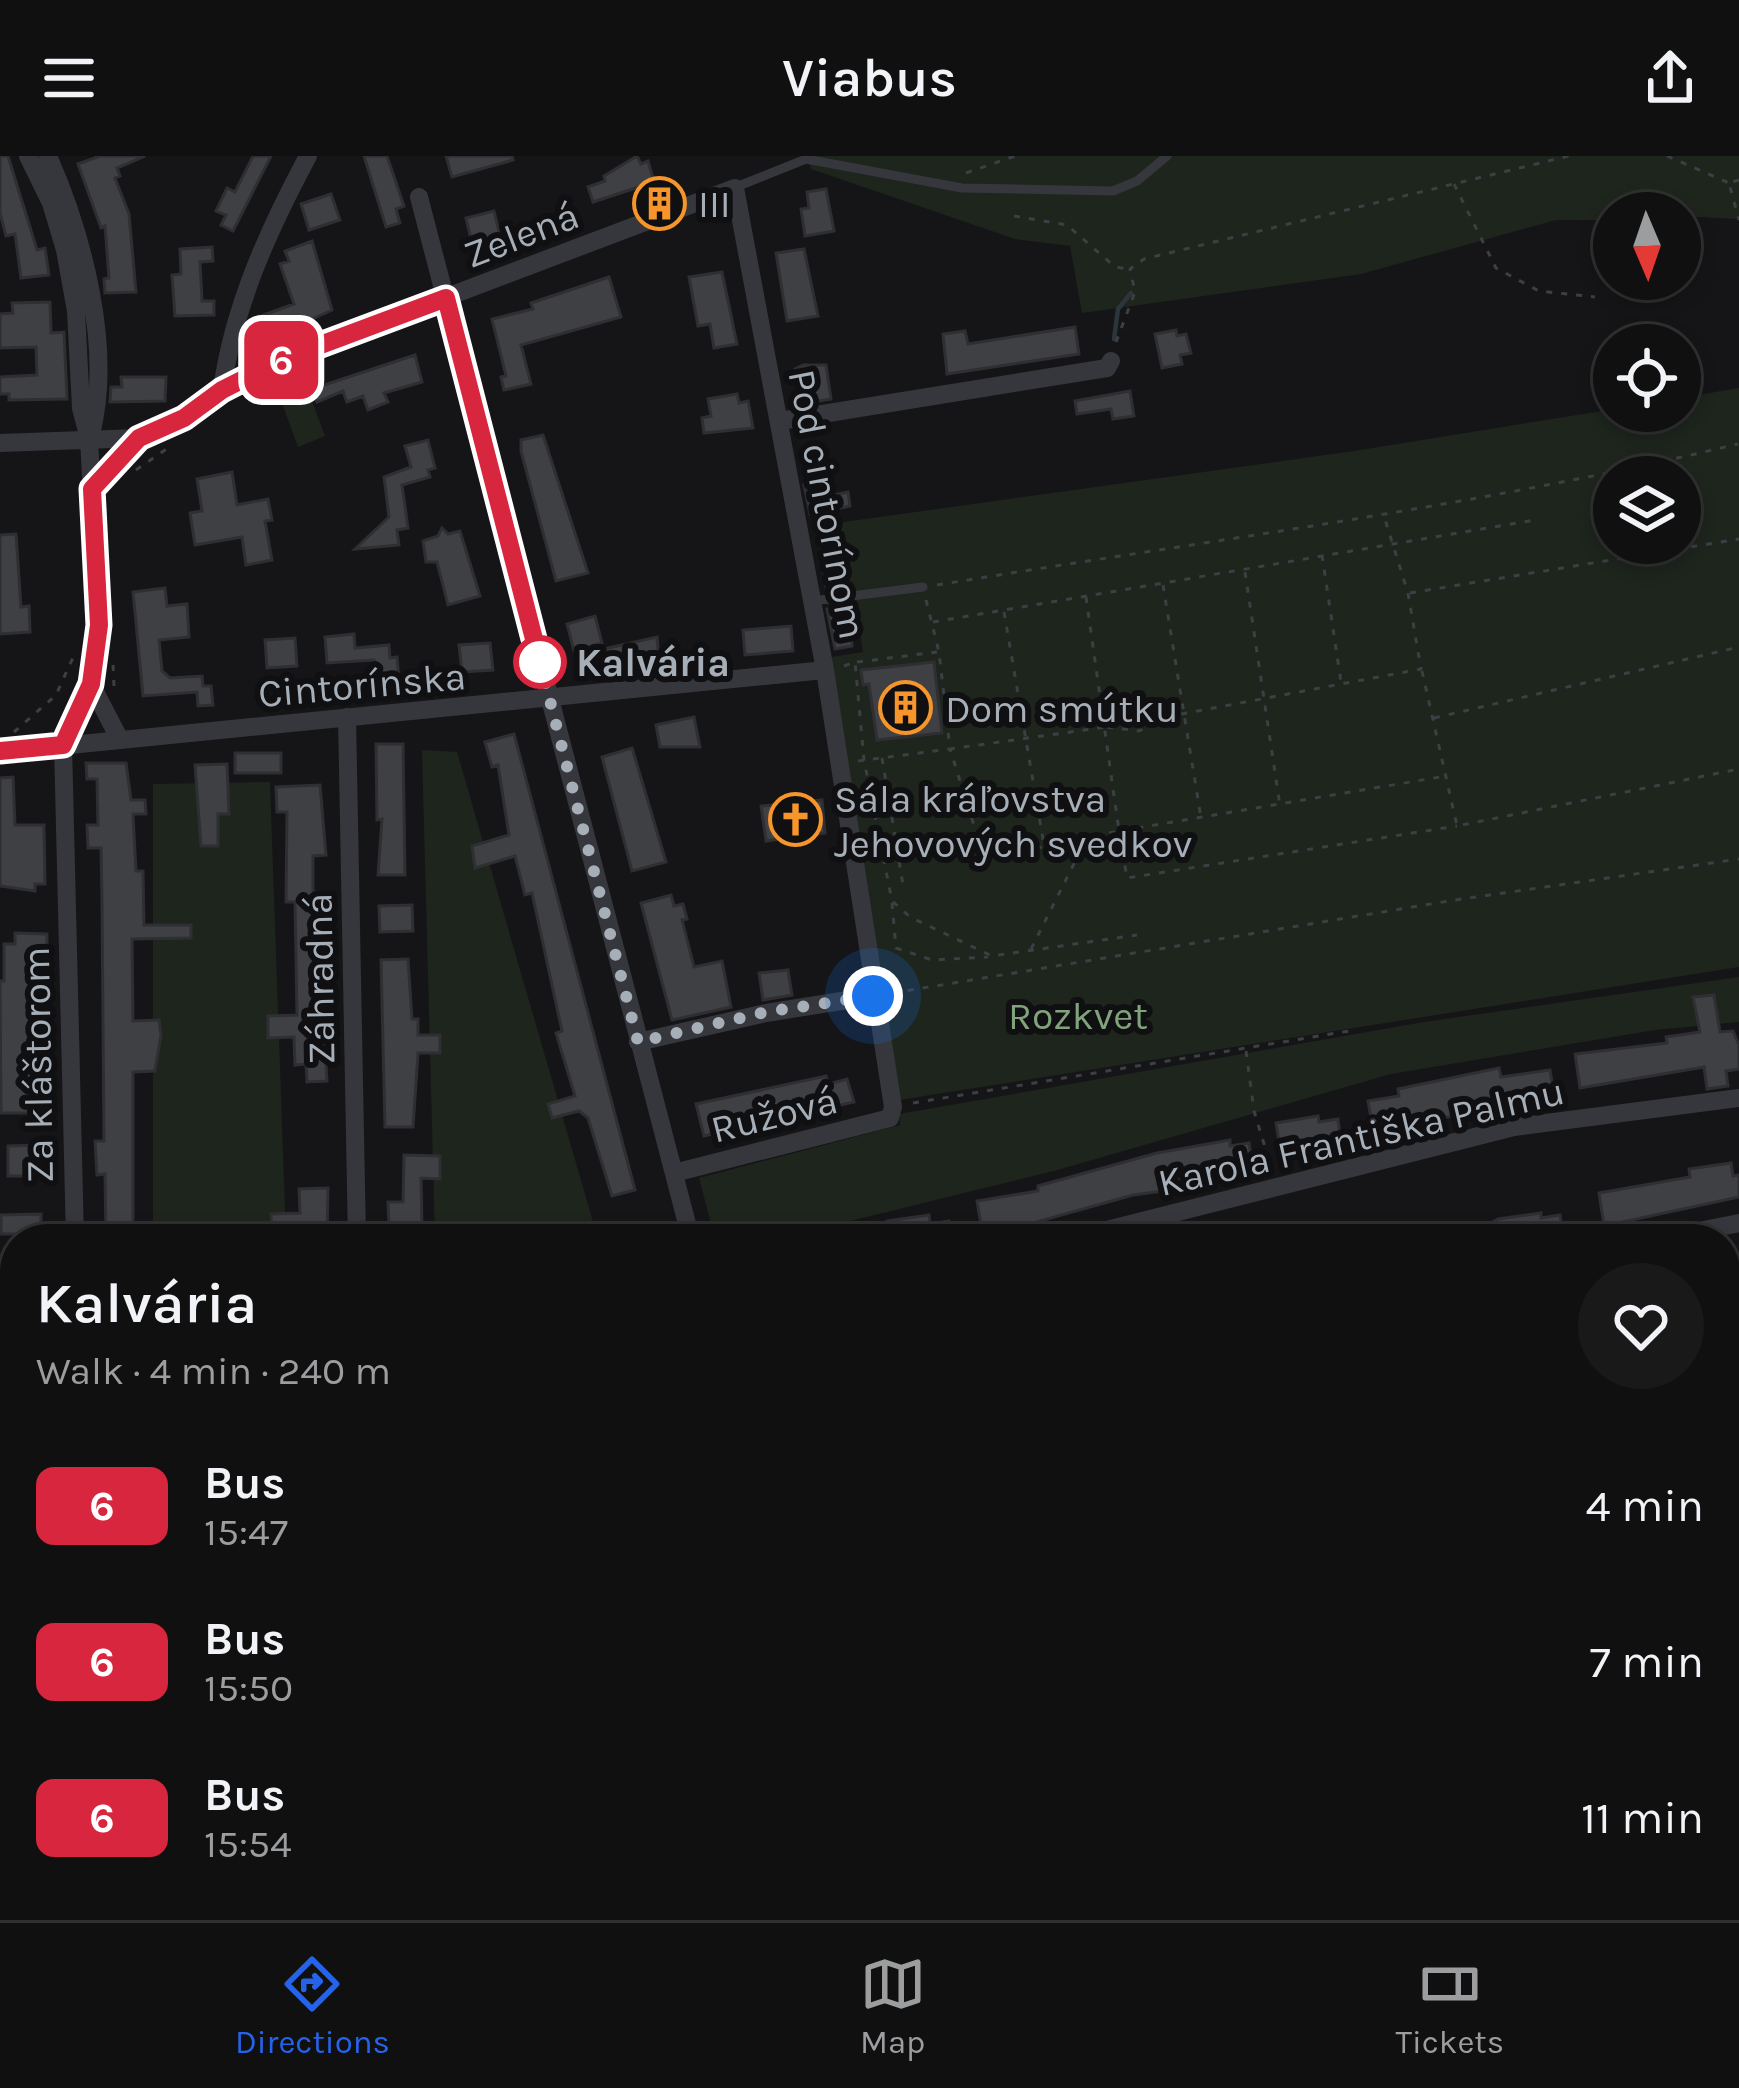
<!DOCTYPE html>
<meta charset="utf-8">
<style>
:root{--surface:#101011;--page:#19191a;--text:#f1f3f6;--muted:#9c9d9f;--line:#303031;--accent:#2563eb}
body{margin:0;font-family:Karla,sans-serif;background:var(--page);color:var(--text);height:100vh;display:flex;flex-direction:column;font-size:45px;white-space:nowrap}
*{box-sizing:border-box;margin:0}
p{font-size:39px;color:var(--muted)}
.icon{flex:none;width:66px;height:66px;fill:none;stroke:currentColor;stroke-width:2;stroke-linecap:round;stroke-linejoin:round}
.map{position:relative;flex:1;overflow:hidden}
.side{position:absolute;left:0px;top:1068px;width:1740px;height:696px;display:flex;flex-direction:column;background:var(--surface);border-radius:48px 48px 0 0;box-shadow:0 6px 18px #0003,0 0 0 3px var(--line)}
.side>*{flex:none}
.badge{padding:0 24px;border-radius:18px;font-size:42px;line-height:78px}
.needle{width:78px;rotate:178deg}
.controls{position:absolute;left:1593px;top:36px;display:grid;gap:24px}
.controls a{display:grid;place-items:center;width:108px;height:108px;border-radius:50%;background:var(--surface);box-shadow:0 6px 18px #0003,0 0 0 3px var(--line);font-size:60px}
.you{position:absolute;width:60px;height:60px;margin:-30px;border:9px solid #fff;border-radius:50%;background:#1a73e8;box-shadow:0 0 0 18px #1a73e833}
.map>.badge{position:absolute;translate:-50% -50%;box-shadow:0 0 0 6px #fff}
.round{display:grid;place-items:center;flex:none;width:126px;height:126px;border-radius:63px;background:var(--page)}
.head{display:flex;align-items:center;justify-content:space-between;height:204px;padding:0 36px}
h1{font-size:57px;font-weight:600;line-height:90px}
ul{padding:0;list-style:none}
li{display:flex;align-items:center;gap:36px;height:156px;padding:0 36px}
li div{flex:1}
li b{display:block;font-size:45px}
li em{font-style:normal}
li .badge{min-width:132px;font-weight:700;text-align:center}
header{display:flex;justify-content:space-between;align-items:center;height:156px;padding:0 36px;background:var(--surface);font-size:54px;font-weight:600}
.tabs{display:flex;justify-content:space-around;align-items:center;height:168px;border-top:3px solid var(--line);background:var(--surface);font-size:33px;color:var(--muted)}
.tabs a{display:grid;justify-items:center;gap:6px}
.tabs .active{color:var(--accent)}
.map>svg:first-child{display:block}
.green{fill:#1d251d;fill-rule:evenodd}
.lines{fill:none;stroke-linecap:round;stroke-linejoin:round}
.stream{stroke:#2a363b;stroke-width:4.5}
.building{fill:#3f4044;stroke:#2f2f33;stroke-width:3}
.path{stroke:#3c3f43;stroke-width:3;stroke-dasharray:6 9;stroke-linecap:butt}
.service{stroke:#36373c;stroke-width:9}
.minor{stroke:#36373c;stroke-width:18}
.line-casing{stroke:#fff;stroke-width:27}
.line{stroke:#d7263d;stroke-width:18}
.walk{stroke:#a6aeb7;stroke-width:12;stroke-dasharray:0 21.6}
.stop-dot{fill:#fff;stroke:#d7263d;stroke-width:6}
.labels{text-anchor:middle;stroke-width:12;stroke-linejoin:round;paint-order:stroke}
.poi-label{font-size:39px;fill:#a6aeb7;stroke:#101012;text-anchor:start}
.street-label{font-size:39px;fill:#a6aeb7;stroke:#101012}
.stop-label{font-size:39px;font-weight:bold;fill:#a6aeb7;stroke:#101012;text-anchor:start}
.park-label{font-size:39px;fill:#80a37c;stroke:#101012}
</style>
<header><svg class="icon" aria-label="menu" viewBox="0 0 24 24"><path d="M4 6h16M4 12h16M4 18h16"/></svg>Viabus<svg class="icon" aria-label="share" viewBox="0 0 24 24"><path d="M12 15V3M7 8l5-5 5 5M5 13v7h14v-7"/></svg></header>
<div class="map">
<svg width="1739" height="1764" viewBox="0 0 1739 1764">
<rect width="100%" height="100%" fill="#151517"/>
<path class="green" d="M807,0h932v63l-125,-6v7h-58l-195,54 -279,39 -12,-67 -55,-7 -204,-70z
M306,229l19,51 -27,11 -19,-52z
M1739,232v579l-840,133 -68,-443 32,-5 -8,-51 -28,4 -12,-79 539,-75 260,-42 66,2v-13zM1614,321h66v66h-66z
M422,594l35,2 141,487h-163z
M270,626l16,457h-133v-455z
M1739,821v45l-84,8 -264,44 -337,97 -277,68h-62l-16,-61 201,-53 -1,-11 525,-92z
M1739,1408v150l-14,4v-150z
M0,1452h15v110l-15,-2z
M1173,1749h130v15h-187z"/>
<g class="lines">
<path class="stream" d="M1114,183l4,-30 13,-16"/>
</g>
<path class="building" d="M0,0h8l29,94 8,-2 4,27 -28,3 -6,-44 -9,2 -6,-23z
M100,0h45l-28,12 3,8 -5,2 14,36 7,78 -31,1 -1,-14 5,-1 -4,-52 -4,2 -23,-64z
M253,0h18l-38,75 -12,-6 5,-10 -10,-4 11,-23 8,4z
M364,0h23l17,50 -8,3 4,14 -14,4z
M446,0h66l1,4 -61,17z
M637,0l4,8 7,-3 6,21 -61,20 -5,-15 17,-6 -1,-5z
M826,33l8,42 -29,5 -4,-27 8,-1 -2,-16z
M331,38l9,26 -31,10 -8,-26z
M494,55l6,25 -28,7 -6,-25z
M312,85l20,69 -63,29 -8,-23 33,-12 -14,-40 9,-3 -4,-10z
M212,91l1,14 -13,1 2,39h12v14l-39,1 -3,-41 9,-1 -1,-25z
M804,93l14,67 -31,5 -11,-68z
M722,116l15,72 -23,4 -4,-24 -12,2 -9,-49z
M609,121l12,40 -100,28 10,39 -27,6 -3,-13 5,-1 -14,-57 41,-10 -2,-6z
M50,146l1,31 13,-1 3,67 -58,1v-6h-9v-17l37,-2 -1,-28 -36,1v-34l13,-1 -1,-10z
M1075,171l4,27 -132,20 -4,-40 22,-3 3,13z
M1176,174l1,6 9,-2 5,19 -11,2 2,9 -20,4 -7,-34z
M415,199l7,27 -38,11 4,9 -20,8 -5,-14 -16,6 -4,-11 -26,11 -5,-13z
M803,209h23l5,34 -18,3 -2,-13 -13,2 -3,-22z
M121,221h45l-1,24 -55,1 1,-15h11z
M1130,235l4,25 -21,3 -2,-10 -34,5 -2,-13z
M737,238l2,9 9,-2 5,27 -49,5 -2,-15 9,-2 -3,-17z
M543,279l45,138 -32,8 -35,-130v-11z
M428,284l7,28 -7,2 2,7 -28,8 6,43 -11,2 2,15 -44,4 34,-32 -5,-40 27,-10 -6,-21z
M232,316l5,33 31,-6 4,21 -7,1 7,39 -26,5 -4,-28 -47,8 -5,-32 12,-2 -5,-32z
M816,327l3,15 29,-6 2,14 -40,8 -6,-29z
M442,372l6,6 12,-3 20,65 -32,9 -11,-43h-11l-3,-21 15,-5z
M16,378l5,73 8,-1 1,26 -30,2v-99z
M165,432l2,18 20,-2 2,33 -30,3 3,31 8,7 32,-2 1,10h8l2,19 -15,1 -1,-14 -54,4 -10,-104z
M850,450l2,40 -17,3 -8,-40z
M595,460l7,27 -28,8 -7,-27z
M791,470l2,25 -48,4 -2,-25z
M354,478l1,14 34,-3 1,13 7,-1 2,23 -23,2 -2,-22 -47,3 -2,-26z
M657,481l3,33 -53,5 -3,-26z
M295,482l2,28 -30,2 -2,-28z
M490,487l3,27 -31,2 -3,-27z
M934,506l8,71 -65,7 -8,-56 -6,1 -2,-15z
M694,561l6,30h-40l-4,-22z
M514,578l121,456 -23,6 -24,-78 -9,-7 -27,7 -4,-14 27,-8 -19,-63 6,-2 -30,-138 -7,2 -10,-39 -40,12 -3,-22 37,-11 -11,-70 -6,2 -7,-25z
M376,588h27l2,131h-27l4,-56 -5,1z
M632,592l34,114 -34,9 -30,-114z
M235,597h46v20h-46z
M86,607h40l5,37h14l1,14h-13l3,57h7l1,54h47v13l-59,1 1,82 26,-1 2,15 -6,36 -22,1v167h-27l-1,-65 -8,1 -2,-34h9l-2,-240 -1,-53h-13l-1,-23h11l-1,-46h-10z
M227,608l2,50h-11v32h-17l-6,-81z
M13,621l2,48h29l1,59h-10v7l-35,-5v-108z
M320,629l6,70 -13,1v36h10l1,40h4l-6,73 5,76 -20,1 -1,-18 -11,1 -1,-28 -26,1v-22l29,-1 -2,-113h-9l1,-90h-10l-1,-25z
M822,644l3,33 -59,8 -5,-35z
M671,739l3,11 9,-2 4,15 -5,1 12,47 28,-6 9,46 -59,13 -31,-117z
M412,749l1,26 -33,1 -1,-26z
M15,777l32,1v25l-11,-1 3,155h-38l-1,-132h4v-37h11z
M408,803l4,60h6v16h22v18h-22l-5,74h-28l-4,-167z
M788,814l4,25 -29,5 -4,-27z
M1714,839l6,37 13,-1 6,14v24l-13,2 2,15 -21,3 -3,-22 -124,21 -5,-34 92,-11 -1,-6 34,-5 -7,-35z
M1499,912l2,9 49,-7 4,24 -91,12 1,7 -90,22 -6,-34 31,-5 -1,-7z
M826,920l3,8 18,-5 7,23 -150,34 -8,-32z
M1318,960l1,6 19,-3 3,24 -60,12 -5,-32z
M1230,984v6l19,-3 4,24 -60,14 1,6 -61,8 -150,42 -6,-36 61,-10v-5l119,-33z
M40,989l1,31h-33v-30z
M404,999l36,1v23l-19,-1 1,47 -33,1 -1,-24h15z
M1731,1007l2,13 6,-1v22l-135,29 -5,-33 91,-16 -1,-8z
M328,1032l-1,51 -55,-1 -1,-24 29,-1 -1,-24z
M1541,1057v5l19,-3 4,24h-80l-2,-11 16,-9z
M41,1058v20h-40v-19z
M929,1059l1,9 19,-3 3,18h-62l-3,-18z
M15,1137v63h-12l-1,-62z
M1729,1610l10,36v35l-12,2 -2,-72z
M519,1749h95l-4,15h-50l-41,-9z
M1331,1749h77l-1,15h-76z"/>
<g class="lines">
<path class="path" d="M1667,0l62,27
M966,17l49,-17
M1739,24l-10,3 10,37
M1454,28l42,84 43,23 56,6
M1014,60l53,9 48,42 14,2
M1116,186l19,-50 -5,-23 14,-10 425,-103
M136,314l32,-22
M1322,399l19,127
M1245,416l35,234
M937,429c267,-44 538,-78 801,-141
M1163,429l38,233
M1410,437l329,-54
M1086,441l33,234 327,-55
M926,444l13,52 11,97 156,-22 29,-18 36,7 250,-47 -13,-76 -25,-80
M1004,456l40,233
M933,466l602,-102
M857,506l80,-10
M113,509l1,21
M844,510l11,-4 9,98 28,141 18,16 82,39 145,-21
M1422,515l35,155 282,-57
M1434,562l305,-71
M1107,571l32,4 32,-15
M14,576l42,-37 20,-44
M882,602l21,127
M858,605l92,-12 32,102 17,5 120,-25 8,47 330,-52
M892,747l4,45 36,12 56,-3
M1031,793l55,-109
M893,837l562,-93 284,-41
M1246,895l8,60 18,59
M913,947l436,-72
M268,1749l34,7
M1123,1755l21,-6"/>
<path class="service" d="M736,31l70,-28 156,29 151,3 24,-10 30,-25
M812,445l111,-14
M0,1589h15
M926,1764l54,-10 3,10"/>
<path class="minor" d="M28,0l23,47 14,47 11,61 5,97 8,31 10,186 -8,59 -28,61 12,494
M48,0c35,79 65,193 43,278
M419,41l272,1042
M222,234c11,-83 47,-161 86,-234
M779,265l328,-53 4,-7
M0,287l139,-5 24,-8 120,-71 452,-171 90,482 68,437 -3,11 -216,55
M92,333l47,-51
M91,528l29,56
M347,561l10,522
M0,596l825,-82
M638,886l128,-29 107,-17
M1071,1083l443,-112 225,-29
M1658,1083l81,-16
M1725,1234l14,-2
M0,1381l15,-4
M0,1392l15,4
M1725,1392l14,-4
M1725,1581l14,-4
M0,1680l15,3
M320,1749l72,15
M1207,1749v15
M1671,1749l2,15
M115,1764v-15
M1047,1764l56,-15
M1318,1764v-15
M1428,1764v-15"/>
</g>
<g class="lines">
<defs>
<path id="line" d="M0,595l63,-6 28,-61 8,-59 -7,-136 47,-51 45,-20 38,-28 61,-31 163,-61 96,372"/>
</defs>
<use href="#line" class="line-casing"/>
<use href="#line" class="line"/>
<path class="walk" d="M540,506l98,380 128,-30 107,-16"/>
</g>
<defs>
<symbol id="building-ring" viewBox="-11 -11 22 22"><circle r="9.5" fill="#101012" stroke="#f7952d" stroke-width="1.5"/><path d="M-4-6H4V6H1V3H-1V6H-4ZM-2.5-4.3h1.7v1.8h-1.7ZM.8-4.3h1.7v1.8H.8ZM-2.5-1h1.7V.8h-1.7ZM.8-1h1.7V.8H.8Z" fill="#f7952d"/></symbol>
<symbol id="church-ring" viewBox="-11 -11 22 22"><circle r="9.5" fill="#101012" stroke="#f7952d" stroke-width="1.5"/><path d="M-1.2-6h2.4v3.5h3.3v2.4h-3.3V6h-2.4V-.1h-3.3v-2.4h3.3Z" fill="#f7952d"/></symbol>
</defs>
<g fill-rule="evenodd">
<use href="#building-ring" x="630" y="18" width="59" height="59"/>
<use href="#building-ring" x="876" y="522" width="59" height="59"/>
<use href="#church-ring" x="766" y="634" width="59" height="59"/>
</g>
<circle class="stop-dot" cx="540" cy="506" r="24"/>
<g class="labels">
<g class="poi-label">
<text x="698" y="61">III</text>
<text x="945" y="566">Dom smútku</text>
<text x="834" y="656">Sála kráľovstva<tspan x="834" dy="45">Jehovových svedkov</tspan></text>
</g>
<g class="street-label">
<text transform="translate(521 78) rotate(-21)" y="14">Zelená</text>
<text transform="translate(828 348) rotate(79)" y="14">Pod cintorínom</text>
<text transform="translate(362 528) rotate(-5)" y="14">Cintorínska</text>
<text transform="translate(319 823) rotate(-91)" y="14">Záhradná</text>
<text transform="translate(37 909) rotate(-91)" y="14">Za kláštorom</text>
<text transform="translate(774 958) rotate(-14)" y="14">Ružová</text>
<text transform="translate(1361 980) rotate(-13)" y="14">Karola Františka Palmu</text>
</g>
<g class="stop-label">
<text x="576" y="520">Kalvária</text>
</g>
<g class="park-label">
<text x="1078" y="873">Rozkvet</text>
</g>
</g>
</svg>
<div class="controls">
<a><svg class="needle" viewBox="-14 -14 28 28"><path d="M0-13l5 13h-10z" fill="#e53935"/><path d="M0 13l5-13h-10z" fill="#9c9d9f"/></svg></a>
<a><svg class="icon" aria-label="locate" viewBox="0 0 24 24"><circle cx="12" cy="12" r="6"/><path d="M12 2v4M12 18v4M2 12h4M18 12h4"/></svg></a>
<a><svg class="icon" aria-label="layers" viewBox="0 0 24 24"><path d="M12 4l9 5-9 5-9-5zM3 14l9 5 9-5"/></svg></a>
</div>
<div class="you" style="left:873px;top:840px"></div>
<b class="badge" style="left:281px;top:204px;background:#d7263d;color:#fff">6</b>
<section class="side">
<div class="head"><div><h1>Kalvária</h1><p>Walk · 4 min · 240 m</p></div><a class="round"><svg class="icon" aria-label="heart" viewBox="0 0 24 24"><path d="M12 20l-8-8c-3-5 5-10 8-4 3-6 11-1 8 4z"/></svg></a></div>
<ul>
<li><span class="badge" style="background:#d7263d;color:#fff">6</span><div><b>Bus</b><p>15:47</p></div><em>4 min</em></li>
<li><span class="badge" style="background:#d7263d;color:#fff">6</span><div><b>Bus</b><p>15:50</p></div><em>7 min</em></li>
<li><span class="badge" style="background:#d7263d;color:#fff">6</span><div><b>Bus</b><p>15:54</p></div><em>11 min</em></li>
</ul>
</section>
</div>
<nav class="tabs">
<a class="active"><svg class="icon" aria-label="directions" viewBox="0 0 24 24"><path d="M12 3l9 9-9 9-9-9zM9 14v-3h6M13 9l2 2-2 2"/></svg>Directions</a>
<a><svg class="icon" aria-label="map" viewBox="0 0 24 24"><path d="M3 6l6-2 6 2 6-2v14l-6 2-6-2-6 2zM9 4v14M15 6v14"/></svg>Map</a>
<a><svg class="icon" aria-label="tickets" viewBox="0 0 24 24"><path d="M3 7h18v10H3zM15 7v10"/></svg>Tickets</a>
</nav>
